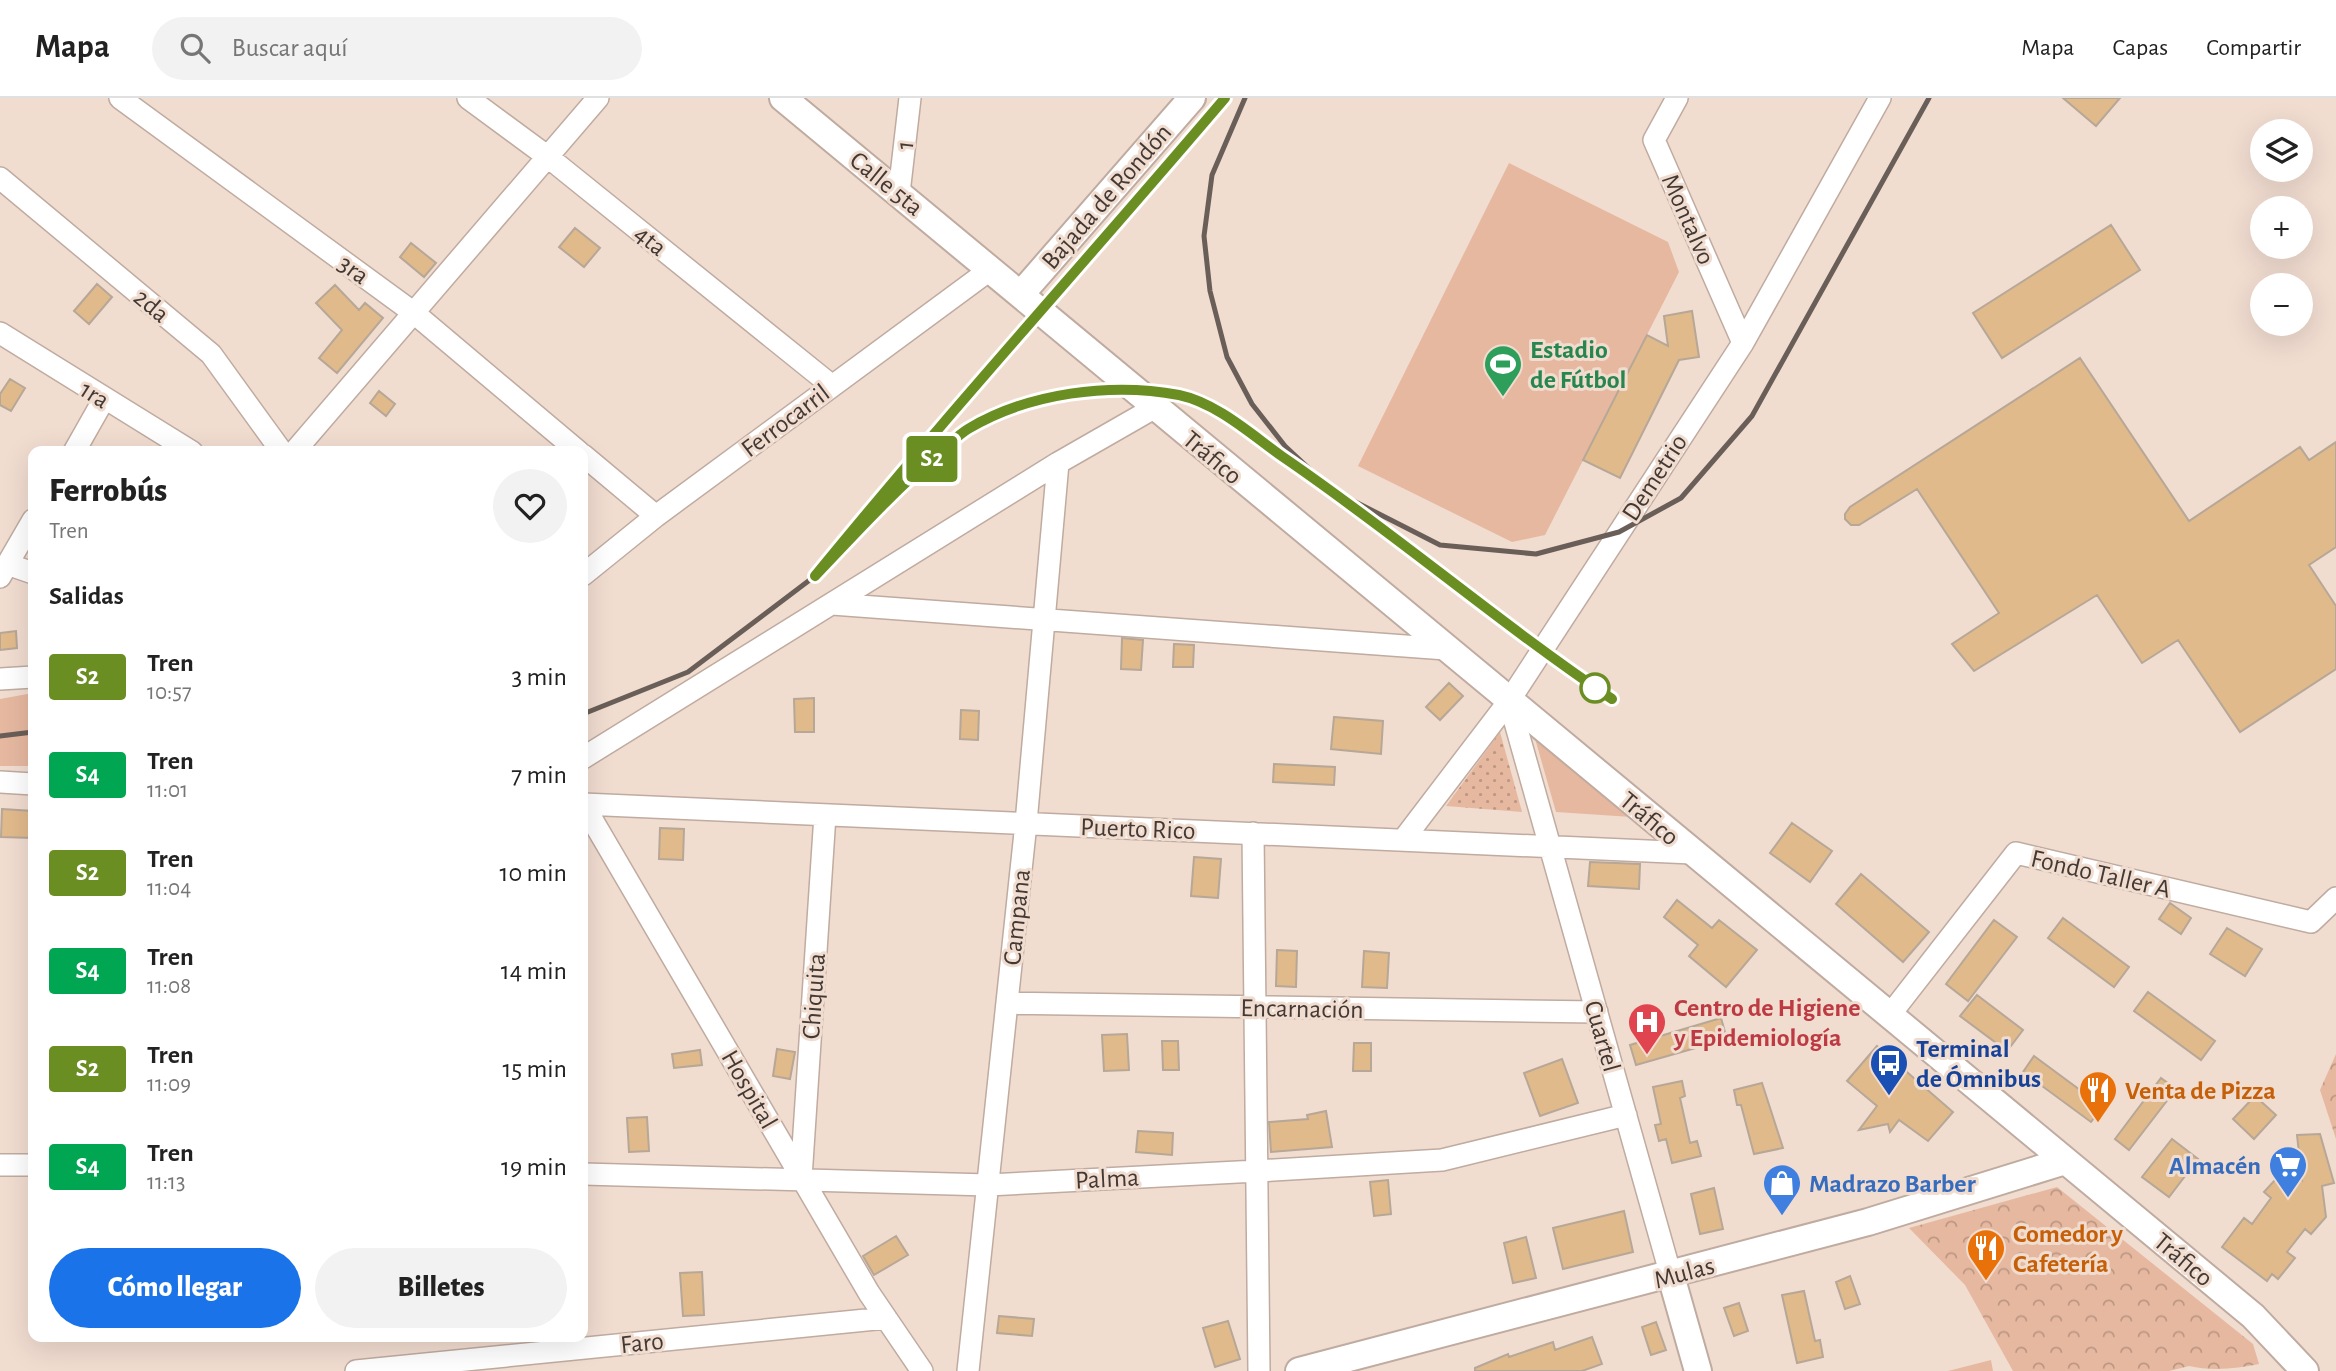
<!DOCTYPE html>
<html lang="es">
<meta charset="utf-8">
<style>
:root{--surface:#fff;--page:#f2f2f2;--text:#222;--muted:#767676;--line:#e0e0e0;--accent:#1a73e8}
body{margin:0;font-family:"Alegreya Sans",sans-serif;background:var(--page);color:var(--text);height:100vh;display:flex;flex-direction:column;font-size:26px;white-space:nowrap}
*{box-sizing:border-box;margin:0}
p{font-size:23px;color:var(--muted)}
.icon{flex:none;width:38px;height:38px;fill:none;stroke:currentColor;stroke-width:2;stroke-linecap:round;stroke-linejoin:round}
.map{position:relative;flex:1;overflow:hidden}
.sheet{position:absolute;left:28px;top:348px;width:560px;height:896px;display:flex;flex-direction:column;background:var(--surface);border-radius:14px;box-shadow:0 7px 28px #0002}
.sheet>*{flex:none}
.badge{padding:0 14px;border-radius:5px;font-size:24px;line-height:46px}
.tools{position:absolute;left:2250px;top:21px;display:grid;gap:14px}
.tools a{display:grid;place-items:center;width:63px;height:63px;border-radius:50%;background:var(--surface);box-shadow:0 7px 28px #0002;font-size:35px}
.map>.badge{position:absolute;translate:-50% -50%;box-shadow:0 0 0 4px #fff}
h2{padding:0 21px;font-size:26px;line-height:63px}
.round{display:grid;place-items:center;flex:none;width:74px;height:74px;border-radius:37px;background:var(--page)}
.summary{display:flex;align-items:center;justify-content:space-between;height:119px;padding:0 21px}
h1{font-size:33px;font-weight:800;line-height:52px}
.button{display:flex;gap:14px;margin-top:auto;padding:14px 21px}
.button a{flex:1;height:80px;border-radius:42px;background:var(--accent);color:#fff;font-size:28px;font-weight:800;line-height:80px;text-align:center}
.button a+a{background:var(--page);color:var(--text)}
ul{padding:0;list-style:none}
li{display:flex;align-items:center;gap:21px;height:98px;padding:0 21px}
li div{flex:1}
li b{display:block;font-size:26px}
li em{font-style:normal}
li .badge{min-width:77px;font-weight:700;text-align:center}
header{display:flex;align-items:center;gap:42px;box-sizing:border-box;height:98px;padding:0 35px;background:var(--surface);border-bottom:2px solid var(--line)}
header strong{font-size:33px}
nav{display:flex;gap:38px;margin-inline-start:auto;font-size:24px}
.search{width:490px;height:63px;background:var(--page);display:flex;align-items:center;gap:18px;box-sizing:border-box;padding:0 24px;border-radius:38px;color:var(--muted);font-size:26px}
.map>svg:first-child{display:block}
.grass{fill:#e6b8a0}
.forest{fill:url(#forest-crowns)}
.park{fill:url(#park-dots)}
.building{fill:#e1ba8c;stroke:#b6a797;stroke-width:2}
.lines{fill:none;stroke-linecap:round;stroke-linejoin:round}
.minor-casing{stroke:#c0aba0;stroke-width:24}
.tertiary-casing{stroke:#c0aba0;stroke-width:30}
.minor{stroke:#fff;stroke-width:21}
.tertiary{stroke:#fff;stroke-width:26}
.rail{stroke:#6a5f58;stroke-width:5}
.line-casing{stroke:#fff;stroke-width:16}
.line{stroke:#6b8e23;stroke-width:10}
.stop-dot{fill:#fff;stroke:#6b8e23;stroke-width:3.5}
.labels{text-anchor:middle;stroke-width:6;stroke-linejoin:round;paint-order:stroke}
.street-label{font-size:26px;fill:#423934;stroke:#f1dcd0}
.leisure-label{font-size:26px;font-weight:bold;fill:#27864d;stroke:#f1dcd0;text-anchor:start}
.health-label{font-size:26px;font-weight:bold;fill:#be3a42;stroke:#f1dcd0;text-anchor:start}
.transit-label{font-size:26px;font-weight:bold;fill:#164399;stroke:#f1dcd0;text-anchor:start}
.food-label{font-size:26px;font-weight:bold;fill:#c56008;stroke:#f1dcd0;text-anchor:start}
.shop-label{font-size:26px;font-weight:bold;fill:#366cbe;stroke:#f1dcd0;text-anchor:end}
</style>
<header>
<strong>Mapa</strong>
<div class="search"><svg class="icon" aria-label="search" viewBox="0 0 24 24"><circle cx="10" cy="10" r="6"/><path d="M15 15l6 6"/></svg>Buscar aquí</div>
<nav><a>Mapa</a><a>Capas</a><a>Compartir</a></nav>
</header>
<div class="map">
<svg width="2336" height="1273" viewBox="0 0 2336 1273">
<defs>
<pattern id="forest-crowns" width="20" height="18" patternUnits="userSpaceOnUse" patternTransform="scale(1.75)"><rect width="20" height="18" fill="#e6b8a0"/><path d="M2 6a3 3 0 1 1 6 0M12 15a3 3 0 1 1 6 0" fill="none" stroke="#bc9783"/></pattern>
<pattern id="park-dots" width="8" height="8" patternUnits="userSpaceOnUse" patternTransform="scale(1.75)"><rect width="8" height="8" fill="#e6b8a0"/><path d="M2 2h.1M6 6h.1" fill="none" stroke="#bc9783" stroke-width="1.8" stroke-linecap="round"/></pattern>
</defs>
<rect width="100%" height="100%" fill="#f1dcd0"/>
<path class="grass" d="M1509,65l159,79 11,30 -134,263 -33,7 -154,-76z
M33,595v73h-33v-67z
M1534,637l98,82 -76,-5z
M1991,1262l2,11h-45z"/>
<path class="forest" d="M2336,956v85l-16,-49z
M2057,1089l196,157 6,20c-22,5 -49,7 -70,2l-20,5h-156l-48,-86 -56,-57z"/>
<path class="park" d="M1500,634l22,80 -76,-6z"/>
<path class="building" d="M2063,0h57l-24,28z
M2111,127l29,45 -138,88 -29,-45z
M575,130l25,20 -16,19 -25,-20z
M411,145l25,20 -12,14 -24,-20z
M97,186l15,13 -23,27 -15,-13z
M335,187l24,25 6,-7 18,15 -46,55 -18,-15 23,-28 -26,-27z
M1692,213l7,46 -20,3 -59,118 -37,-18 64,-125 21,11 -4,-30z
M2080,260l109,163 111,-74 9,13 27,-18v105l-27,18 27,41v63l-96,63 -62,-92 -36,23 -45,-68 -123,76 -22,-27 47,-31 -82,-124 -58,36h-8l-6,-6v-5l5,-7z
M10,281l15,9 -14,23 -11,-6v-11z
M379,293l16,13 -9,12 -16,-13z
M16,533l1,17 -17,2v-17z
M1122,540l21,2 -2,30 -20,-1z
M1174,546l20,1 -1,22h-20z
M1449,585l14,13 -23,24 -14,-13z
M814,600v34h-19l-1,-33z
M961,612l18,1 -1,29 -18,-1z
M1334,619l49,4 -2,33 -50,-5z
M1274,666l61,3 -1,18 -61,-3z
M2,711l31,2v27l-32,-1z
M1792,725l40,28 -22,31 -40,-29z
M660,730l24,1 -1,31 -24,-1z
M1194,759l27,2 -3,39 -27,-2z
M1590,764l50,2 -1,25 -51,-3z
M1861,776l68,58 -26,30 -67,-58z
M1677,802l35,28 7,-8 38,30 -31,37 -37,-31 9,-11 -34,-28z
M2170,805l21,15 -10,16 -22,-15z
M2063,820l66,49 -15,20 -66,-49z
M1994,822l23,17 -49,64 -22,-17z
M2227,830l35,21 -17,27 -35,-22z
M1277,852l20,1 -1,36 -20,-1z
M1364,853l25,2 -2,35 -25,-1z
M2148,894l67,49 -14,19 -67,-49z
M1977,897l46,35 -16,21 -47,-35z
M1721,920l6,21 -91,26 -6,-20z
M1127,936l2,36 -25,1 -2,-36z
M1162,943h16l1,29h-16z
M1354,945h17v28h-18z
M1877,948l76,66 -25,29 -29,-21 -9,12 -2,-8 -29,6 18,-24 -30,-25z
M777,951l18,3 -5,27 -17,-3z
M700,952l2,15 -28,3 -2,-14z
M2034,958l69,51 -12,15 -68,-50z
M1562,961l16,44 -38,13 -16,-43z
M2161,980l15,11 -47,61 -14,-11z
M1682,983l3,15 -5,2 10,45 7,-2 4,15 -29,7 -6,-24 -7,2 -4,-16 6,-1 -8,-37z
M1762,985l21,65 -29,6 -13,-49h-4l-3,-15z
M2255,998l21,19 -22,24 -21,-20z
M1326,1013l6,36 -61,5 -2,-30 39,-3 -1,-4z
M647,1019l2,34 -20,1 -2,-34z
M1138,1033l35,2 -1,22 -36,-3z
M2320,1036l14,49 -12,3 4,31 -15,17 -6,-5 -18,23 8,6 -17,21 -6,-5 -5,7 -45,-34 22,-29 8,6 19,-26 -7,-6 22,-24 16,12 -5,-45z
M2172,1041l26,20 -29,38 -27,-20z
M1388,1082l3,34 -17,2 -4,-34z
M1714,1090l9,41 -23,5 -9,-40z
M1624,1113l9,41 -70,17 -10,-41z
M896,1138l12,19 -34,20 -11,-19z
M1526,1139l10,41 -23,5 -9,-40z
M702,1174l2,43 -21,1 -3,-43z
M1850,1178l10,28 -15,5 -9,-27z
M1804,1193l11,50 5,-1 3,17 -26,6 -15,-68z
M1739,1205l9,28 -14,5 -10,-28z
M999,1218l35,3 -2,17 -35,-3z
M1228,1223l12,38 -25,8 -12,-39z
M1656,1224l10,28 -15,5 -9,-28z
M1592,1239l10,27 -20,7h-107v-3l33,-14 1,3 44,-15 2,8z"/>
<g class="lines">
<defs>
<path id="minor" d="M120,0l294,215 165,139
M468,0l80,59 283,228
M1677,0l-23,42 89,203
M0,80l211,176 71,98
M899,95l11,-95
M0,235l192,119
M74,354l30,-53
M294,354l304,-354
M583,357l73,61
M7,466l26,9
M583,477l73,-59 335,-247
M0,479l33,-57
M832,506l614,45
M0,581l33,-2
M1509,603l162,575
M583,660l475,-295 96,-55
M0,684l33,2
M583,706l1109,49
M583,706l286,489 53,78
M1253,735l6,538
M1403,742l106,-139 234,-358 137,-245
M1007,905l590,9
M1889,918l127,-163 295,69 25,-24
M0,1067h33
M583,1076l405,11 269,-14 185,-11 184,-45
M801,1080l24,-363
M356,1273l530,-53
M968,1273l58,-548 32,-360"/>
<path id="tertiary" d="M783,0l1470,1218 52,55
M1021,196l171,-196
M1671,1178l27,95
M1299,1273l569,-149 197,-61"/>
</defs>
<use href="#minor" class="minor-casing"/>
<use href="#tertiary" class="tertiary-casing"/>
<use href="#minor" class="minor"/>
<use href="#tertiary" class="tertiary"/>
<path class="rail" d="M1245,0l-33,77 -8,61 6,55 17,66 25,47 33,42 47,44 108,55 96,9 83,-22 62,-34 71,-82 177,-318
M877,402l348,-402
M1362,415l179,139 71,47
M583,616l105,-42 127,-96 101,-104 52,-43 47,-21 49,-13 39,-5 77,5 36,15 75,52
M0,638l33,-4"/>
</g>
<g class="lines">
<defs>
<path id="line" d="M1225,0c-136,160 -277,315 -410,478 40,-42 80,-86 124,-123 10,-8 19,-18 29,-24 60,-36 143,-47 211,-34 38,8 73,40 104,62 113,77 216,166 329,242"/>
</defs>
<use href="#line" class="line-casing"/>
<use href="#line" class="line"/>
</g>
<defs>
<symbol id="stadium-pin" viewBox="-11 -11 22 30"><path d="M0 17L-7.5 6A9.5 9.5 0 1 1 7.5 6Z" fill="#2e9e5b" stroke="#f1dcd0"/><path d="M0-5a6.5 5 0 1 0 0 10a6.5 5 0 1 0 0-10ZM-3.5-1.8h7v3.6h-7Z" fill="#fff"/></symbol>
<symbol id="hospital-pin" viewBox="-11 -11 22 30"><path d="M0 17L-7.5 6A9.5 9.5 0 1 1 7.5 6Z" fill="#e0444e" stroke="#f1dcd0"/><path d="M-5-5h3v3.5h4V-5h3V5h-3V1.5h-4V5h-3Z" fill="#fff"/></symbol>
<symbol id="bus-pin" viewBox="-11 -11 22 30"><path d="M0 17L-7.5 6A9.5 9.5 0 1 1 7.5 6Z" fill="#1a4fb4" stroke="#f1dcd0"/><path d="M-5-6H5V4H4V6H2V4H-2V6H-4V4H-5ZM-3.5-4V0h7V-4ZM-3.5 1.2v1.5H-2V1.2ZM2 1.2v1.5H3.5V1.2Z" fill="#fff"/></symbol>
<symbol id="restaurant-pin" viewBox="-11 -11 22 30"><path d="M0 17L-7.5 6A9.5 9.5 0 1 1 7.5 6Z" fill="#e8710a" stroke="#f1dcd0"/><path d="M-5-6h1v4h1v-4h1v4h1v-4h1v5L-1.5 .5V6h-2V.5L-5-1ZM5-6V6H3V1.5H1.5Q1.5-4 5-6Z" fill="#fff"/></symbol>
<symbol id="supermarket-pin" viewBox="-11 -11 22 30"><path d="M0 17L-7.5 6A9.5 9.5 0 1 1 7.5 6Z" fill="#3f7fe0" stroke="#f1dcd0"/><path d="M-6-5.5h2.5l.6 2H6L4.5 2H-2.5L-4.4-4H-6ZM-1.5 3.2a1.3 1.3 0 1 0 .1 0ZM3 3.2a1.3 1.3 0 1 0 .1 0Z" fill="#fff"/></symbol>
<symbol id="shop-pin" viewBox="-11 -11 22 30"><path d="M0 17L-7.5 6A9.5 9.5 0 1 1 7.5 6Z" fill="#3f7fe0" stroke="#f1dcd0"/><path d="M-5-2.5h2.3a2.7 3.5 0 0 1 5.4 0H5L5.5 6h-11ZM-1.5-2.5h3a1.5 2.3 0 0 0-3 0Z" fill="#fff"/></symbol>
</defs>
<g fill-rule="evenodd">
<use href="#stadium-pin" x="1481" y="244" width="44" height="60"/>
<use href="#hospital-pin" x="1625" y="902" width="44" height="60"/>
<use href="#bus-pin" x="1867" y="943" width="44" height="60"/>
<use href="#restaurant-pin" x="2076" y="970" width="44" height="60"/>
<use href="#supermarket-pin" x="2266" y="1045" width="44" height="60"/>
<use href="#shop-pin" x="1760" y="1063" width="44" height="60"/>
<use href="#restaurant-pin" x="1964" y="1128" width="44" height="60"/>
</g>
<circle class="stop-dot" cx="1595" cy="590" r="14"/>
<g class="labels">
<g class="street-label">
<text transform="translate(904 47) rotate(-83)" y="9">1</text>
<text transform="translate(887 85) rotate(39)" y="9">Calle 5ta</text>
<text transform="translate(1106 98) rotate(-49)" y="9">Bajada de Rondón</text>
<text transform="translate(1689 121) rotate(66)" y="9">Montalvo</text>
<text transform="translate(651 142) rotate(39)" y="9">4ta</text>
<text transform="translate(354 171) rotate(36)" y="9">3ra</text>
<text transform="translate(152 207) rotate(40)" y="9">2da</text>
<text transform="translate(95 296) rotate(32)" y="9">1ra</text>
<text transform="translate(785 322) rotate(-37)" y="9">Ferrocarril</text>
<text transform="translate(1213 359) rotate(40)" y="9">Tráfico</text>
<text transform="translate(1654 379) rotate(-57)" y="9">Demetrio</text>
<text transform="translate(1650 720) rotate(40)" y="9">Tráfico</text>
<text transform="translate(1138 730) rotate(2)" y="9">Puerto Rico</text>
<text transform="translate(2101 775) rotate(13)" y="9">Fondo Taller A</text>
<text transform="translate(1016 819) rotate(-84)" y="9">Campana</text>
<text transform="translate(813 898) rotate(-86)" y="9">Chiquita</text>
<text transform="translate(1302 910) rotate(1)" y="9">Encarnación</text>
<text transform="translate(1603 938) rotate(74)" y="9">Cuartel</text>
<text transform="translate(750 991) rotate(60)" y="9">Hospital</text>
<text transform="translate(1107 1080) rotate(-3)" y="9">Palma</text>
<text transform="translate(2184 1161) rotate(40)" y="9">Tráfico</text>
<text transform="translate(1684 1174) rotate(-15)" y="9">Mulas</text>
<text transform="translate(642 1244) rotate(-6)" y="9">Faro</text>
</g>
<g class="leisure-label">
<text x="1530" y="260">Estadio<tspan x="1530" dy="30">de Fútbol</tspan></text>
</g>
<g class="health-label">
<text x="1674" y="918">Centro de Higiene<tspan x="1674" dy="30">y Epidemiología</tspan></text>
</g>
<g class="transit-label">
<text x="1916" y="959">Terminal<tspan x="1916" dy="30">de Ómnibus</tspan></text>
</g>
<g class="food-label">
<text x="2125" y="1001">Venta de Pizza</text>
<text x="2013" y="1144">Comedor y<tspan x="2013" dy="30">Cafetería</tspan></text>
</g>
<g class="shop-label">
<text x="2261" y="1076">Almacén</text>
<text x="1809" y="1094" text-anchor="start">Madrazo Barber</text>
</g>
</g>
</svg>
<div class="tools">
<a><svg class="icon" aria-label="layers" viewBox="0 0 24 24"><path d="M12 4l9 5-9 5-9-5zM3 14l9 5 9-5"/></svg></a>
<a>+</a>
<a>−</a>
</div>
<b class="badge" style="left:932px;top:361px;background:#6b8e23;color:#fff">S2</b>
<section class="sheet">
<div class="summary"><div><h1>Ferrobús</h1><p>Tren</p></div><a class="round"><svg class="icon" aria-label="heart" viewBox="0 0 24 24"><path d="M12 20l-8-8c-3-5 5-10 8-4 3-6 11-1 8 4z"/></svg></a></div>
<h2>Salidas</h2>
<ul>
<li><span class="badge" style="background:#6b8e23;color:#fff">S2</span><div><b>Tren</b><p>10:57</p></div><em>3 min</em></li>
<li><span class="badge" style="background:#00a651;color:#fff">S4</span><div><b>Tren</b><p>11:01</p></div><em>7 min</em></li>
<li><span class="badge" style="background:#6b8e23;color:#fff">S2</span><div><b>Tren</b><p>11:04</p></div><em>10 min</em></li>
<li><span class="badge" style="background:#00a651;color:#fff">S4</span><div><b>Tren</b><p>11:08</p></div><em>14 min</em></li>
<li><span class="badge" style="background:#6b8e23;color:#fff">S2</span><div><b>Tren</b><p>11:09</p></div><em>15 min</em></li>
<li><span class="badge" style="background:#00a651;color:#fff">S4</span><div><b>Tren</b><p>11:13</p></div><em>19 min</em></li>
</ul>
<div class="button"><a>Cómo llegar</a><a>Billetes</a></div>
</section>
</div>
